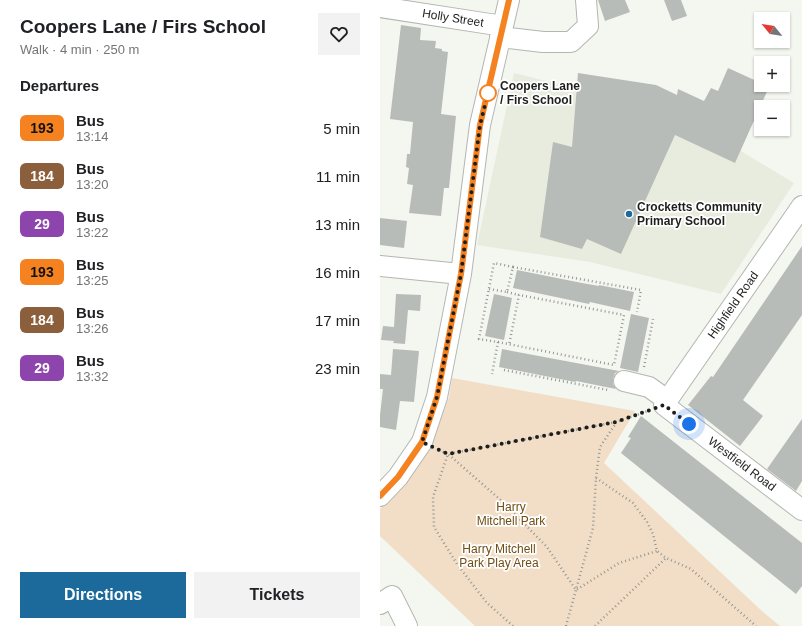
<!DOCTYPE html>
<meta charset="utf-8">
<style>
:root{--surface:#fff;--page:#f2f2f2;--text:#202124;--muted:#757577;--accent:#1c6a9c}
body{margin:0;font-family:Helvetica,sans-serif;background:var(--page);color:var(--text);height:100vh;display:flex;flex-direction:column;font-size:15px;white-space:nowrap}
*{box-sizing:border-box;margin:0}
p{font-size:13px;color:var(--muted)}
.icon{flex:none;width:22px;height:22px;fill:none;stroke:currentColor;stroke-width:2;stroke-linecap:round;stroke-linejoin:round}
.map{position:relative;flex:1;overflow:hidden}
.sheet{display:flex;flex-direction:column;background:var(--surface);width:380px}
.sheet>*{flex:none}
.badge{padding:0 8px;border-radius:6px;font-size:14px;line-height:26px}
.needle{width:26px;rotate:300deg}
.tools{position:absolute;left:374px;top:12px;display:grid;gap:8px}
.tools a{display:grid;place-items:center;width:36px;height:36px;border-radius:0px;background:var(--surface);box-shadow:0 1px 3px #0004;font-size:20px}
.you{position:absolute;width:20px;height:20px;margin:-10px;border:3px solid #fff;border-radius:50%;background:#1a73e8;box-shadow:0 0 0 6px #1a73e833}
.map>.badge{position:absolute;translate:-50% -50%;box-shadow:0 0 0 2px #fff}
h2{padding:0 20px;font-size:15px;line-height:36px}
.round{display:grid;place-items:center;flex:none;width:42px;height:42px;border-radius:0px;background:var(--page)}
.head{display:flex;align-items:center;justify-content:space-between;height:68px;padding:0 20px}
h1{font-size:19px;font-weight:700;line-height:30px}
.button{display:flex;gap:8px;margin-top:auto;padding:8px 20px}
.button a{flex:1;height:46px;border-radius:0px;background:var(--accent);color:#fff;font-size:16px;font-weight:700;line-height:46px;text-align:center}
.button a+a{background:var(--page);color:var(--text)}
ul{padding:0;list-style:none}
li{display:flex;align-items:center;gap:12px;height:48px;padding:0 20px}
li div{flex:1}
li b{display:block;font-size:15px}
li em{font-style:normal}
li .badge{min-width:44px;font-weight:700;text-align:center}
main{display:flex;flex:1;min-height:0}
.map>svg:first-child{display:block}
.built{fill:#e8ecdf}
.green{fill:#f2dec6}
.building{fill:#b8bcb8}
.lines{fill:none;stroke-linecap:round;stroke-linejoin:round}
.minor-casing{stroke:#b4b6b1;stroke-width:22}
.path{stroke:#959792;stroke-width:2.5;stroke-dasharray:1 3;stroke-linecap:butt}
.minor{stroke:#fff;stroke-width:20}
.line-casing{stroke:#fff;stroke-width:9}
.line{stroke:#f58220;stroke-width:6}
.walk{stroke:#1e1f1d;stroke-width:4;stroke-dasharray:0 7.2}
.stop-dot{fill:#fff;stroke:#f58220;stroke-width:2}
.poi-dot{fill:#1c6a9c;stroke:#fff;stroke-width:1.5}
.labels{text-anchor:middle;stroke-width:3.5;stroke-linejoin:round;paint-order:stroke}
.street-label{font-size:12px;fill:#1e1f1d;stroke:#fff}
.stop-label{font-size:12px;font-weight:bold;fill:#1e1f1d;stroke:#fff;text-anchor:start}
.poi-label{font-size:12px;font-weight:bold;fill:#1e1f1d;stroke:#fff;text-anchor:start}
.park-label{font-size:12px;fill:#714d14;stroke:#fff}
</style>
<main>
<section class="sheet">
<div class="head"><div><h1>Coopers Lane / Firs School</h1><p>Walk · 4 min · 250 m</p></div><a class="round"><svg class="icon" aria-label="heart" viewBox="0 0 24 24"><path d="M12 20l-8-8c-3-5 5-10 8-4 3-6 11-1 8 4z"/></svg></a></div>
<h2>Departures</h2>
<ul>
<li><span class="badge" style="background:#f58220;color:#111">193</span><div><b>Bus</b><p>13:14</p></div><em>5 min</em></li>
<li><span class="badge" style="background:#8b5e3c;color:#fff">184</span><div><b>Bus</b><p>13:20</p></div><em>11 min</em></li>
<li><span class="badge" style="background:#8e44ad;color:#fff">29</span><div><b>Bus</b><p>13:22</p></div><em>13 min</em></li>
<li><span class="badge" style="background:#f58220;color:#111">193</span><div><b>Bus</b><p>13:25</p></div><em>16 min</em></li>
<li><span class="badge" style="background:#8b5e3c;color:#fff">184</span><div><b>Bus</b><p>13:26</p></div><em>17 min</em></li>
<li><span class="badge" style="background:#8e44ad;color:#fff">29</span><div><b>Bus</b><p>13:32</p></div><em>23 min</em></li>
</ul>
<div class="button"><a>Directions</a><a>Tickets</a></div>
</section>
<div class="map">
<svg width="422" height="626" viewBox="0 0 422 626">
<rect width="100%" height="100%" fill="#f4f6f0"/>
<path class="built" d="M134,73l165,41 115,69 -73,111 -131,-32 -113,-17z"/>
<path class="green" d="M72,378l183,33 -31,52 159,149 17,14h-305l-95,-90v-27l23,-26 31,-46 15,-40z"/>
<path class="building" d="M218,0h27l5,12 -25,9z
M284,0h17l6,16 -15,5z
M21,25l20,3 -1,12 16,1 -1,7 7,1v2l6,1 -7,62 15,2 -7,72h-5l-3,28 -32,-3 4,-28 -6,-1 2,-16 -3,-1 1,-13h3l3,-32 -23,-3z
M348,68l33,15v2h5l3,2 -34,76 -60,-28 -54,119 -34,-15 -5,10 -42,-12 13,-95 19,5 6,-74 78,12 21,10 1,-6 26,12 7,-13 7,3z
M0,218l27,3 -3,27 -24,-3z
M422,246v69l-59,85 20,16 -23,30 -52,-41 23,-29 2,1z
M137,270l65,13 17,3v-1l35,7 -4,19 -40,-9 -1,2 -76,-16z
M16,294l25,1 -1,16 -12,-1 -3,34 -12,-1 1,-2 -13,-1 2,-14 11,1z
M114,294l18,4 -8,42 -19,-4z
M251,314l18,4 -11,54 -18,-4z
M13,349l26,2 -5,51 -14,-1 -4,29 -16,-3v-12l3,-26h-3v-15l11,1z
M122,349l117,22 -4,2 -2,6v5l3,5 -40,-8 -1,1 -76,-15z
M261,416l161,127v43l-6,8 -175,-141 10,-15 -3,-1z
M422,419v62l-6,10 -29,-22z"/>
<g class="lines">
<defs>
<path id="minor" d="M0,7l123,19
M120,37l43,5h28l17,-16 -2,-26
M422,206l-138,199 138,105
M0,266l81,8
M244,381l25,6 18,13
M0,496l18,-19 24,-35 15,-45 24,-123 19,-149 29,-125
M0,604l12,-8 15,30"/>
</defs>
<use href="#minor" class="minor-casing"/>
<path class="path" d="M133,267l128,23 -4,22
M109,289l18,3 6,-25 -19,-4 -15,76 19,3 -6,32
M127,292l12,3
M118,342l116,23 10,-50 -105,-20 -10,50
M264,367l9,-48
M124,370l104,20
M59,450l9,4 168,-32 32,-11
M216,478l37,25 14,19 6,12 4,17 9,7 25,11 65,57
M133,626l-26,-23 -30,-39 -23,-37 -1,-30 15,-43 55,48 44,45 29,43 43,-27 38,-12
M186,626l27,-98 3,-50 4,-31 16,-24
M215,626l71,-68"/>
<use href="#minor" class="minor"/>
</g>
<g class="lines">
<defs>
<path id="line" d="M0,496l18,-19 24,-35 15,-45 24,-123 19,-149 29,-125"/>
</defs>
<use href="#line" class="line-casing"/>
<use href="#line" class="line"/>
<path class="walk" d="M108,93l-8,32 -19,149 -24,123 -15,45 26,12 168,-32 48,-17 25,19"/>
</g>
<circle class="stop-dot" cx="108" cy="93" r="8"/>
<circle class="poi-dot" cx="249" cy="214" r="4"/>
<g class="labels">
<g class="street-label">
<text transform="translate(73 18) rotate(9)" y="4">Holly Street</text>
<text transform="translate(353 305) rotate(-55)" y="4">Highfield Road</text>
<text transform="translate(362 464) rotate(37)" y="4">Westfield Road</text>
</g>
<g class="stop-label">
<text x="120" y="90">Coopers Lane<tspan x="120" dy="14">/ Firs School</tspan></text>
</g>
<g class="poi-label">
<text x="257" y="211">Crocketts Community<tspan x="257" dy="14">Primary School</tspan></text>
</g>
<g class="park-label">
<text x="131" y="511">Harry<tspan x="131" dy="14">Mitchell Park</tspan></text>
<text x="119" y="553">Harry Mitchell<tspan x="119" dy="14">Park Play Area</tspan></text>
</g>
</g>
</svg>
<div class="tools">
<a><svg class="needle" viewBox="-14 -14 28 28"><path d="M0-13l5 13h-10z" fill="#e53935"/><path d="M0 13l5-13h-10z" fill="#757577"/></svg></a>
<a>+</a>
<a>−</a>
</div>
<div class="you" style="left:309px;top:424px"></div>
</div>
</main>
